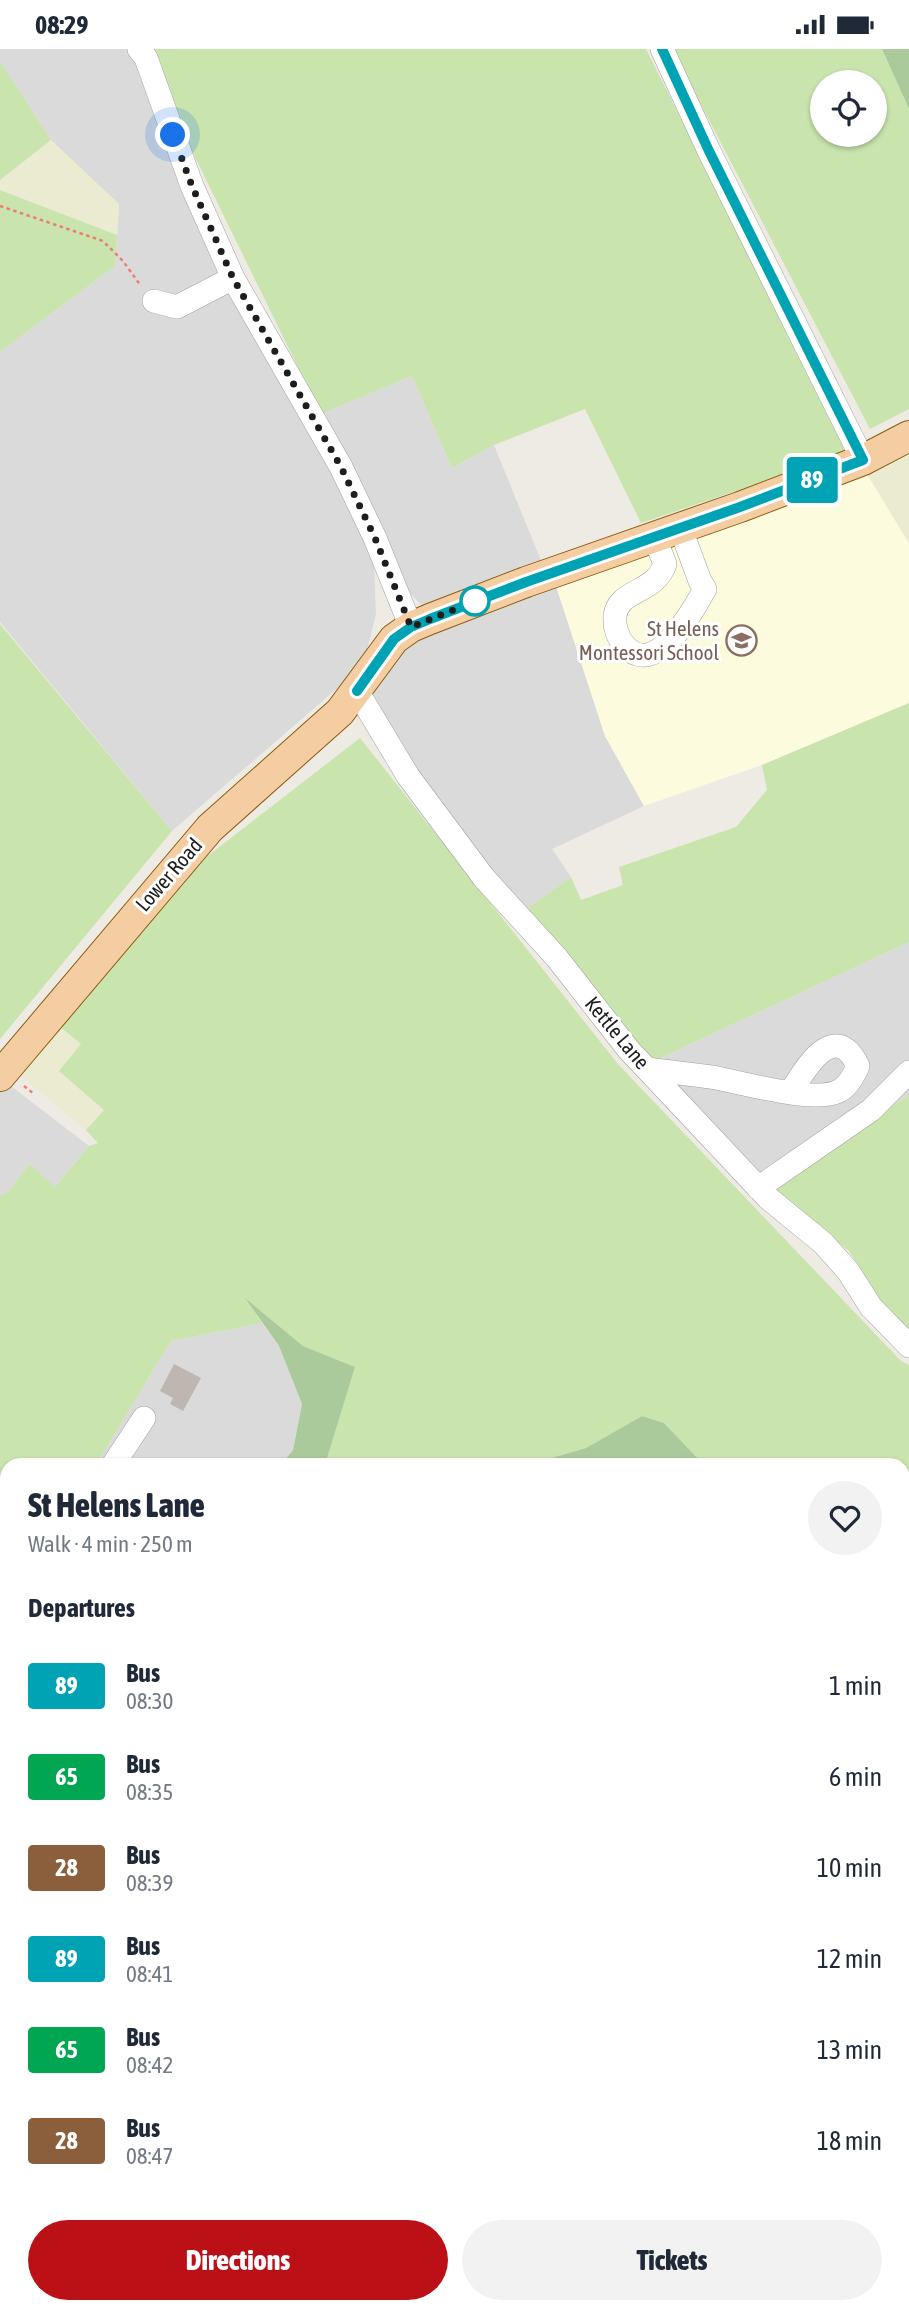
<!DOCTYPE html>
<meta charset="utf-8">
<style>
:root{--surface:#fff;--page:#f2f2f3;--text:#1f2937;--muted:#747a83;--accent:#bb1016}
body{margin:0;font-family:"Asap Condensed",sans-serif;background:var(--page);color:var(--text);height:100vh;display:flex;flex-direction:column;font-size:26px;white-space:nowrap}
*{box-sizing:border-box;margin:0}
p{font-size:23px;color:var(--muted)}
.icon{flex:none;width:38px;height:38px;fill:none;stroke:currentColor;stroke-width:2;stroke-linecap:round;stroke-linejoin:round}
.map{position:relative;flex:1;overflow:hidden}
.panel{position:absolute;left:0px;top:1409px;width:910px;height:856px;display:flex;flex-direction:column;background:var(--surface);border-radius:21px 21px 0 0;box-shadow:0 2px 5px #0004}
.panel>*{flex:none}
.badge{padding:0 14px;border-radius:5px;font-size:24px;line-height:46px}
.tools{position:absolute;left:810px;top:21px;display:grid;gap:14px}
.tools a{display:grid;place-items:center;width:77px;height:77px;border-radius:50%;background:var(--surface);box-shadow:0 2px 5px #0004;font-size:35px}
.you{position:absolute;width:35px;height:35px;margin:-18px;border:5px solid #fff;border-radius:50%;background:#1a73e8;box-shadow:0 0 0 10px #1a73e833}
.map>.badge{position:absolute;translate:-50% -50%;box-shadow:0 0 0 4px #fff}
h2{padding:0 28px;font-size:26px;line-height:63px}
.round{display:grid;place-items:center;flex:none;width:74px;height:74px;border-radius:37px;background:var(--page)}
.summary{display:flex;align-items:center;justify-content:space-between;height:119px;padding:0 28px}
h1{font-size:33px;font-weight:800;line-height:52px}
.cta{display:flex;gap:14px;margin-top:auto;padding:14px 28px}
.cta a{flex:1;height:80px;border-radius:42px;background:var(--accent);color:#fff;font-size:28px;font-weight:800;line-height:80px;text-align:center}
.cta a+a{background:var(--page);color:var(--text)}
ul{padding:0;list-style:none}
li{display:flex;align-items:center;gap:21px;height:91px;padding:0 28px}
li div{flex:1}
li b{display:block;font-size:26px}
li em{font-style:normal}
li .badge{min-width:77px;font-weight:700;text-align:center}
.status{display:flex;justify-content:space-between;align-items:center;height:49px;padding:0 35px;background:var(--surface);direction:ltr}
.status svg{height:19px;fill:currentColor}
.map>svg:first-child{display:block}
.residential{fill:#dbdada}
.education{fill:#fcfbde}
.farmland{fill:#eaebd1}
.grass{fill:#cae4ae;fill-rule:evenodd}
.forest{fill:#abca9c}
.building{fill:#beb6b1}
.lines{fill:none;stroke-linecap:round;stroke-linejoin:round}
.minor-casing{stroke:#a1a1a1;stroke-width:24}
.major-casing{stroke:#8b5c0c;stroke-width:32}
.path{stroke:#ef7c74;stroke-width:2.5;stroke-dasharray:3.5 3.5;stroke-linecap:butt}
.minor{stroke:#fff;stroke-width:23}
.major{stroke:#f4cea2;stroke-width:30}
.line-casing{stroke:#fff;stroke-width:16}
.line{stroke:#00a3b4;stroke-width:10}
.walk{stroke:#1d1d1d;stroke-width:7;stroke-dasharray:0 12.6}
.stop-dot{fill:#fff;stroke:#00a3b4;stroke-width:3.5}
.labels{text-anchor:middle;stroke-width:6;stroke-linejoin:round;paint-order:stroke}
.education-label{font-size:21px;fill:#785e54;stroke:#fff;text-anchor:end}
.street-label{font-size:21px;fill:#1d1d1d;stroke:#fff}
</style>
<div class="status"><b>08:29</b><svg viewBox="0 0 49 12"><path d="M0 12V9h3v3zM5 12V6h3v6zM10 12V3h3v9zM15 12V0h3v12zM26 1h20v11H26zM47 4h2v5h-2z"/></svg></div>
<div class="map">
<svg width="909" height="2264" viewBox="0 0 909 2264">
<rect width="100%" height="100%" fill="#eeeae4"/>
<path class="residential" d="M0,0h134l225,470 15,46 2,49 -10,40 -25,31 -169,146 -172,-209v-270l115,-86 4,-61 -68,-65 -51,-79z
M412,327l40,92 42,-23 48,118 -119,44 -13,-14 -89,-179z
M554,531l51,156 39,70 -92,43 19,28 -46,33 -46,-46 -104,-158 -2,-24 29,-38z
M909,893v153l-144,97 -113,-130z
M7,1034l82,63 -35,42 -25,-24 -20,27 -9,5v-104z
M262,1274l17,23 23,58 -9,46 -12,15h-185l75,-124z
M0,1423l7,2v327l-7,-5z
M909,1821v443h-47l4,-6h37v-436z"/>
<path class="education" d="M864,420l45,74v160l-147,62 -118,41 -39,-70 -51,-156z"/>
<path class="farmland" d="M51,91l68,64 -2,31 -117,-45v-10z
M909,399v95l-45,-74z
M59,977l22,18 -21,27 45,39 -19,20 -70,-58z
M3,2089l4,11v158h51l1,6h-59v-173z"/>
<path class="grass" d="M151,0h495l202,404 -207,70 -56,-114 -91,36 -42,23 -40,-92 -91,38 -130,-265z
M672,0h210l27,60v300l-39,20zM822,33h53v53h-53z
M0,12l51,79 -51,40z
M0,141l117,45 -2,31 -115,86z
M0,575l172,207 -172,208z
M909,654v239l-257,120 -127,-152 46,-33 10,23 42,-15 -4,-18 117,-40 31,-37 -5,-25z
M360,689l257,325 284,298 8,4v497l-6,2v-399h-199l-40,-42 -22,-7 -56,32 -58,17h-203l30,-98 -52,-21 -56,-46 15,23 -91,18 -75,124h-89v9l-7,-2v-276l9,-5 20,-27 26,23 34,-41 9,-3 -12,-13 18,-20 -45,-39 22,-27 -22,-18 137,-161z
M909,1046v236l-14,-8 -46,-72 -84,-59z
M0,1747l7,5v190l-7,-3z
M7,1948v152l-4,-11 -3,2v-127z
M85,2258h781l-5,6h-770z"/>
<path class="forest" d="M882,0h27v60z
M245,1249l58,48 52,21 -30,98h-44l12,-15 9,-46 -23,-58z
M642,1367l22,7 40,42h-176l58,-17z
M909,1813v91l-6,1v-90z"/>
<path class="building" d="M174,1315l27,14 -18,33 -13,-7 3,-6 -13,-7z"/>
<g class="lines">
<defs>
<path id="minor" d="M139,0l7,9 46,128 41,92 108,189 34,71 36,89
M662,0l47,102 154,309
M154,252l23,6 56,-29
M654,487l11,28c-10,30 -47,25 -50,52 -1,11 3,23 10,30 31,34 68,-36 80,-57l-5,-8 -20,-54
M357,642l51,85 76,102 73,80 71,91 140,149 55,45 25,28 23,36 38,39
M647,1020c21,3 43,5 64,8 31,5 102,27 128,14 9,-4 15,-16 19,-25 -23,-48 -53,2 -67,26
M758,1139l113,-78 38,-38
M113,1416l31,-47
M0,1583l7,-10
M0,1616l7,5
M903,2244l6,3"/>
<path id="major" d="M0,1027l210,-248 130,-116 54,-73 17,-12 19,-8 96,-37 214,-75 123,-47 46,-24"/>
</defs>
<use href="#minor" class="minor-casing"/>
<use href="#major" class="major-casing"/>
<path class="path" d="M0,157l103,35 20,20 18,25
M24,1037l10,8"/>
<use href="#minor" class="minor"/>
<use href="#major" class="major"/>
</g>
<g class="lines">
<defs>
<path id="line" d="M357,642l37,-52 17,-12 19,-8 96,-37 214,-75 123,-47 -154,-309 -47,-102"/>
</defs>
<use href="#line" class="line-casing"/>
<use href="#line" class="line"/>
<path class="walk" d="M173,86l19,51 41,92 108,189 34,71 36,89 67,-27 -3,1"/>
</g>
<defs>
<symbol id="school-ring" viewBox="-11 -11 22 22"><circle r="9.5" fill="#fff" stroke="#8d6e63" stroke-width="1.5"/><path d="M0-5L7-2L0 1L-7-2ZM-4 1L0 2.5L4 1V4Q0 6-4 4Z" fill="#8d6e63"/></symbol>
</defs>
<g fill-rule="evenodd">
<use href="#school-ring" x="724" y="574" width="35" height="35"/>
</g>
<circle class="stop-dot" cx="475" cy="552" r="14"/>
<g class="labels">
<g class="education-label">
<text x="719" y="587">St Helens<tspan x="719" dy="24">Montessori School</tspan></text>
</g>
<g class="street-label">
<text transform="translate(169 826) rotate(-49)" y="7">Lower Road</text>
<text transform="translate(617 984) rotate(50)" y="7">Kettle Lane</text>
</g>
</g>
</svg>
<div class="tools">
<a><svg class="icon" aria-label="locate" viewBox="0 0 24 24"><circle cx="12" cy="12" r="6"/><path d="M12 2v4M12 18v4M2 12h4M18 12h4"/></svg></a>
</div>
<div class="you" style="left:173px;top:86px"></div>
<b class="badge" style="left:812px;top:431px;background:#00a3b4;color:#fff">89</b>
<section class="panel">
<div class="summary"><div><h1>St Helens Lane</h1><p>Walk · 4 min · 250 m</p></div><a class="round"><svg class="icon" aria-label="heart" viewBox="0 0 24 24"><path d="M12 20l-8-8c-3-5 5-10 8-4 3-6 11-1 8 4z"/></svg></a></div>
<h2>Departures</h2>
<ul>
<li><span class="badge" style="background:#00a3b4;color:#fff">89</span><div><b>Bus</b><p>08:30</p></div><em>1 min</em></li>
<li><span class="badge" style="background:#00a651;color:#fff">65</span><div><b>Bus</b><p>08:35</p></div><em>6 min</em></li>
<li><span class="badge" style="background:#8b5e3c;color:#fff">28</span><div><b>Bus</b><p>08:39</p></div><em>10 min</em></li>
<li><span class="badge" style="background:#00a3b4;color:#fff">89</span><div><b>Bus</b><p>08:41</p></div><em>12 min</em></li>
<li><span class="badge" style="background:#00a651;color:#fff">65</span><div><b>Bus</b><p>08:42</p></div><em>13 min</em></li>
<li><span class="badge" style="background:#8b5e3c;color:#fff">28</span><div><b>Bus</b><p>08:47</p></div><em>18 min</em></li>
</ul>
<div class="cta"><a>Directions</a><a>Tickets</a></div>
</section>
</div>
